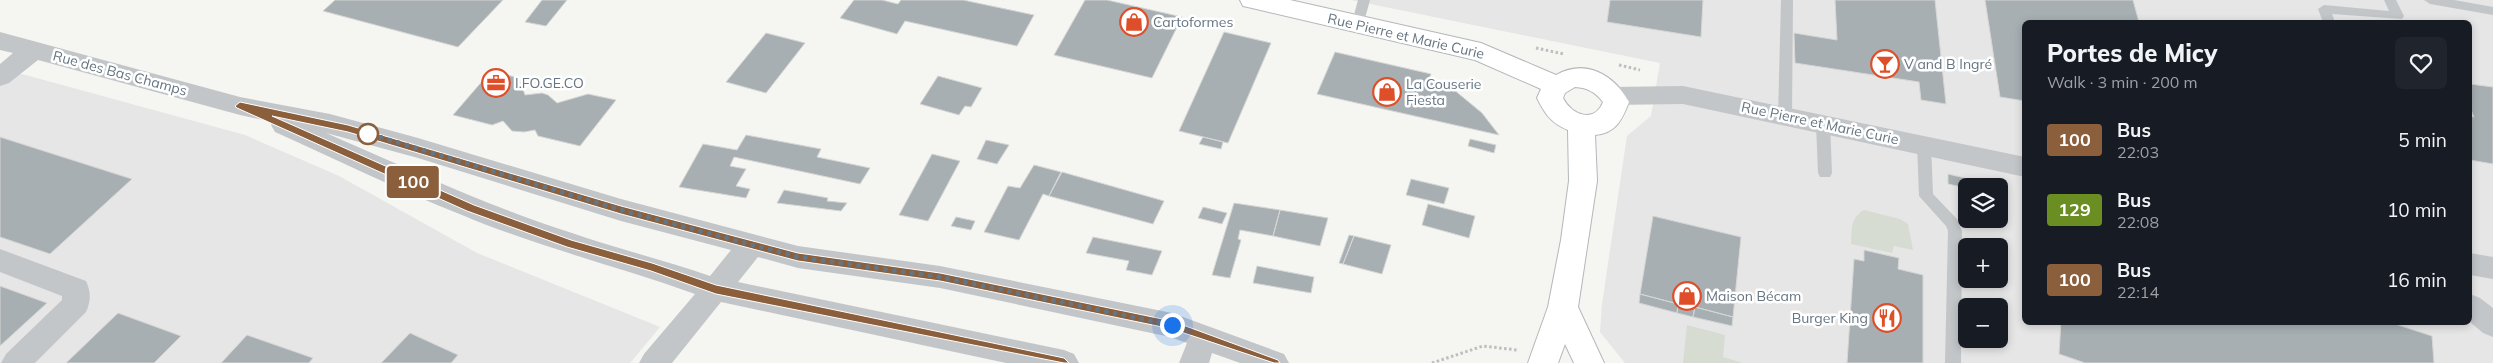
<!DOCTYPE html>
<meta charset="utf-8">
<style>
:root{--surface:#171b24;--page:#20242c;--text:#f1f3f6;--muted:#9ea1a6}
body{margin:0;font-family:Mulish,sans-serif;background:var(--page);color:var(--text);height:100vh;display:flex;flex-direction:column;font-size:19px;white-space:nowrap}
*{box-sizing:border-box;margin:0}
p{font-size:16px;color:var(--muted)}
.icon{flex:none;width:28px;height:28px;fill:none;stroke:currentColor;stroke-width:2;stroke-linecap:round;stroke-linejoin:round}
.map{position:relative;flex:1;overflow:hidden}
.details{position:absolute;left:2022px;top:20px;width:450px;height:305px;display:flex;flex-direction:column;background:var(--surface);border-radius:8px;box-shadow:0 2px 8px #0003}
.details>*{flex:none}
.badge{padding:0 10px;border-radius:4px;font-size:18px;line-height:32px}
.controls{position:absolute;left:1958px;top:178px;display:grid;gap:10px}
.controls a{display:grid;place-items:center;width:50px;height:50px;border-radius:8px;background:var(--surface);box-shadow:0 2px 8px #0003;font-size:25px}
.you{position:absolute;width:25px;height:25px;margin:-12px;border:4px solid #fff;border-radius:50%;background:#1a73e8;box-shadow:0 0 0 8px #1a73e833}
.map>.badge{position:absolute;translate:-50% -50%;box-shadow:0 0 0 2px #fff}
.round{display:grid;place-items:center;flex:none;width:52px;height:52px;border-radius:8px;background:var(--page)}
.headline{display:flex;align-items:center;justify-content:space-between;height:85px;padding:0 25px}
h1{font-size:24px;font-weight:800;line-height:38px}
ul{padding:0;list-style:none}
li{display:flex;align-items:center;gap:15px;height:70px;padding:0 25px}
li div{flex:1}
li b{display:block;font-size:19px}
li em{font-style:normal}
li .badge{min-width:55px;font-weight:700;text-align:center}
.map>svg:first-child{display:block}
.built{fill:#e5e6e5;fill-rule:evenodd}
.green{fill:#d6dcd2}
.building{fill:#a7afb3;stroke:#d6d6d4}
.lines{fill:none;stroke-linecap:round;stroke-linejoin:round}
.secondary-casing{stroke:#b3b8bb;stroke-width:2}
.path{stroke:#bcbec0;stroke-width:3;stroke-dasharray:2.5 2.5;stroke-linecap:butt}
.lane{fill:#c3c6c9;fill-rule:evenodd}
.street{fill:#c3c6c9;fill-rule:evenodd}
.secondary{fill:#fff;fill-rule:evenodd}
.line{fill:#8b5e3c;stroke:#fff}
.walk{stroke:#657581;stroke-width:5;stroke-dasharray:0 9}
.stop-dot{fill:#fff;stroke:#8b5e3c;stroke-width:2.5}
.labels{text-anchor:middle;stroke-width:5;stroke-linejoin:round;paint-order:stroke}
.poi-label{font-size:14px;fill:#657581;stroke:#fff;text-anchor:start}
.street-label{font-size:14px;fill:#657581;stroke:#fff}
</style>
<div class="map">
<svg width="2493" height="363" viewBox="0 0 2493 363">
<rect width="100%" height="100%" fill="#f5f5f1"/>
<path class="built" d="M1351,0h1142v363h-868l-25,-31 2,-28 25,-168 24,-20 9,-53zM2025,22h445v300h-445zM1966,186h33v33h-33zM1966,246h33v33h-33zM1966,306h33v33h-33z
M0,68l245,67 94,41 138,77 183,74 -30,36h-630z"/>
<path class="green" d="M1864,210l36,9 8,5 5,26 -19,-4 -2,7 -41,-9c1,-14 -1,-26 13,-34z
M1687,325l38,10 -2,22 20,6h-60z"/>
<path class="building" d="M335,0h168l-45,47 -135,-36z
M542,0h25l-21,26 -21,-4z
M854,0h28l16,4 3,-4h62l71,15 -17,31 -112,-25 -8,13 -57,-16z
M1085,0h22l75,17 -30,61 -98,-23z
M1610,0h93l-2,37 -94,-15z
M1835,0h100l11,104 -25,-4 -2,-18 -124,-19 -1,-30 43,7z
M1985,0h148l6,22h-114v79l-25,-4z
M1224,32l47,11 -43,100 -49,-12z
M766,33l39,10 -39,50 -40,-11z
M1335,52l96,22 -1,3 23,12 29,24 17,22 -182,-41z
M491,71l28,7 6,17 17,-2 6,2 9,8 31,-9 28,6 -36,46 -42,-10 -3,-6 -11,2 -12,-1 -9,-10 -11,4 -39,-10z
M938,76l44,12 -11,19 -6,-1 -6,9 -39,-11z
M2470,84l23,3v77l-23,-4v-44l4,1 -4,-9z
M746,135l75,14 -4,8 53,11 -10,16 -126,-27 -4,9 16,3 -10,17 14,3 -4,9 -67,-11 24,-43 34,6z
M0,137l132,42 -82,75 -50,-17z
M1203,137l20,5 -2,7 -22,-5z
M1470,139l26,6 -2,8 -26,-7z
M986,140l23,5 -12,19 -20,-5z
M932,154l28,7 -32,60 -29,-6z
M1034,165l27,7 -12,24 -6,-2 -24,46 -35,-8 24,-46 12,2z
M1062,172l102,29 -11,23 -104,-28z
M1948,174l17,4 1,10 -18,-4z
M1411,179l38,9 -5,16 -38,-9z
M784,190l44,8 -1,3 20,2 -6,8 -64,-8z
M1234,203l46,7 -7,26 -33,-6 -2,9 3,1 -11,38 -18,-3z
M1428,204l47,12 -6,22 -47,-13z
M1203,207l24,6 -5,11 -24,-6z
M1280,210l48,8 -8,28 -47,-10z
M1653,216l88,21 -8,80 -38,-10 -2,10 -16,-4 1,-9 -38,-10z
M956,217l19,4 -4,9 -20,-4z
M1349,235l5,1 -11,28 -4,-1z
M1354,236l37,9 -9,29 -39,-10z
M1093,237l69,14 -10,24 -26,-5 3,-9 -43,-8z
M1864,250l35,8 -1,11 25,6v88h-76l7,-104 10,2z
M1257,266l57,11 -3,16 -58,-10z
M0,286l47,17 -47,43z
M1640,294l38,10 -1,9 -38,-10z
M1695,307l38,10 -1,9 -39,-9z
M118,313l63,23 -27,27h-88z
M2061,322h328l43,14 2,27h-349l-26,-9z
M410,333l48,22 -7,8h-70z
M247,335l66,23 -4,5h-88z"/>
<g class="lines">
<defs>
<path id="secondary" d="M1240,0h50l191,43 75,32c30,-17 58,0 73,27 -7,18 -13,31 -34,33l2,46 -19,126 26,56h-30l-9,-19 -7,19h-30l20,-56 13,-67 8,-59 -1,-51c-17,-7 -23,-16 -31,-32l4,-9 -66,-29 -223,-52 -9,-2zM1575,87c13,1 20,5 28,15 -8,21 -31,14 -40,-4l2,-5z"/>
</defs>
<use href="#secondary" class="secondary-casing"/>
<path class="path" d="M1536,48l28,6
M1619,65l21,5
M1432,363l51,-17 34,4"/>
<path class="lane" d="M1358,0h12l-6,22 -6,4 -6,-4z
M1781,0h12l-1,116 -7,5 -7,-5z
M2384,0h12l8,16 -2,3 -70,-5 3,8h-12l-5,-13 6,-4 65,6z
M2424,0h30l39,7v8l-63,-11z
M1823,119l7,5 2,49 -2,4h-10l-2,-4 -2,-49z
M1924,140l7,5 2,49 24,25 5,12 -1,132h-16l3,-132 -2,-5 -27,-30 -2,-51z"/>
<path class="street" d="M0,32l240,65 90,17 88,24 203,61 177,47 142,20 232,47 112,41 5,9h-49l-28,-10 -3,10h-30l8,-20 -17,-6 -230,-49 -142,-20 -40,-11 -20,25 326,68 10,4 5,9h-73l-285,-61 -49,61h-33l5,-9 51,-60c-78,-28 -157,-47 -233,-79 -63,-25 -125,-55 -187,-83l-4,-7 2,-3 -33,-7 -202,-55 -29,23 -9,3v-22l13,-11 -13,-3zM326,133l92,25 203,63 110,29 -21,26c-46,-16 -92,-27 -138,-43 -85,-27 -165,-65 -246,-100z
M1683,86l342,71v20l-342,-73 -70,1 -9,-3 -3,-6 3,-6 9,-3z
M0,249l86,32c5,11 5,20 0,31l-51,51h-34l5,-9 56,-54v-4l-62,-24z
M2470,253l23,4v22l-23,-4z
M2470,294l10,4 13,10v29l-10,-4 -13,-11z"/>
<use href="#secondary" class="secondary"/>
</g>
<path class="line" d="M240,102l108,23 273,81 177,47 142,20 232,48 106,39 2,3h-6l-102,-34 -232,-48 -142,-20 -177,-47 -273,-82 -76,-16 202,89 97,35 81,23 64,22 348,73 5,5h-5l-348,-69 -65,-23 -84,-24 -100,-36 -230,-103 -2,-2z"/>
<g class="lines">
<path class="walk" d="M368,134l-2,-1 255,77 177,47 142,20 232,48"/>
</g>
<defs>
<symbol id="shop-ring" viewBox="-11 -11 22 22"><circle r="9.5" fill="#fff" stroke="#de4e28" stroke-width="1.5"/><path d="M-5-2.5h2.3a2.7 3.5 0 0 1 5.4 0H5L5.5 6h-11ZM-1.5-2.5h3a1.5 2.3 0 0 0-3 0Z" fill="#de4e28"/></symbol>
<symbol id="bar-ring" viewBox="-11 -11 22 22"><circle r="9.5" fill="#fff" stroke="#de4e28" stroke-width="1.5"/><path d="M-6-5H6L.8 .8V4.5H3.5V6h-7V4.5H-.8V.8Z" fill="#de4e28"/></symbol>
<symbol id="office-ring" viewBox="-11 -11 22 22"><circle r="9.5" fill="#fff" stroke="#de4e28" stroke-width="1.5"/><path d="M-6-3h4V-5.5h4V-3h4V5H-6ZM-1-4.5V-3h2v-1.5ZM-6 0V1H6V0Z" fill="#de4e28"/></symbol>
<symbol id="restaurant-ring" viewBox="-11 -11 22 22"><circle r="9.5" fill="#fff" stroke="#de4e28" stroke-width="1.5"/><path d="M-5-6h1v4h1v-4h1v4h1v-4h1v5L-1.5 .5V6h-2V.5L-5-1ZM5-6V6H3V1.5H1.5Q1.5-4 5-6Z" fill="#de4e28"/></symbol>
</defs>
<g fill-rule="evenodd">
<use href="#shop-ring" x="1118" y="6" width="32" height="32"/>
<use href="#bar-ring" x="1869" y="48" width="32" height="32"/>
<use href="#office-ring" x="480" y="67" width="32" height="32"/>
<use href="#shop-ring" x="1371" y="76" width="32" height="32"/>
<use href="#shop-ring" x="1671" y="280" width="32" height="32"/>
<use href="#restaurant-ring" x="1871" y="302" width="32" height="32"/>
</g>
<circle class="stop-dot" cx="368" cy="134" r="10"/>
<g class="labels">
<g class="poi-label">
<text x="1153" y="27">Cartoformes</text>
<text x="1904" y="69">V and B Ingré</text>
<text x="515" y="88">I.FO.GE.CO</text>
<text x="1406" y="89">La Couserie<tspan x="1406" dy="16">Fiesta</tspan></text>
<text x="1706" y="301">Maison Bécam</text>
<text x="1868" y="323" text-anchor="end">Burger King</text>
</g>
<g class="street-label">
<text transform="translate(1406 36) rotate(13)" y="5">Rue Pierre et Marie Curie</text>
<text transform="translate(120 73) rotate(15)" y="5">Rue des Bas Champs</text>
<text transform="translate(1820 123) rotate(12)" y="5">Rue Pierre et Marie Curie</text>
</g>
</g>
</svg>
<div class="controls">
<a><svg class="icon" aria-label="layers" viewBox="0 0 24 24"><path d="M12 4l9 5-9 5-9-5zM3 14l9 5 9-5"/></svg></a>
<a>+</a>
<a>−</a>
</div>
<div class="you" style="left:1172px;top:325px"></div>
<b class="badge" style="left:413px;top:182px;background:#8b5e3c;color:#fff">100</b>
<section class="details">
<div class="headline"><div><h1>Portes de Micy</h1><p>Walk · 3 min · 200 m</p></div><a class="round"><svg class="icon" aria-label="heart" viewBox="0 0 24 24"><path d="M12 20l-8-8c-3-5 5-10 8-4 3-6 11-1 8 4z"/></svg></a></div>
<ul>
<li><span class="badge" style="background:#8b5e3c;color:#fff">100</span><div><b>Bus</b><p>22:03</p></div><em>5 min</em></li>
<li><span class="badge" style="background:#6b8e23;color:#fff">129</span><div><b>Bus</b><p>22:08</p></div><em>10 min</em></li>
<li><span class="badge" style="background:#8b5e3c;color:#fff">100</span><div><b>Bus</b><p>22:14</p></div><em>16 min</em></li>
</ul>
</section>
</div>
